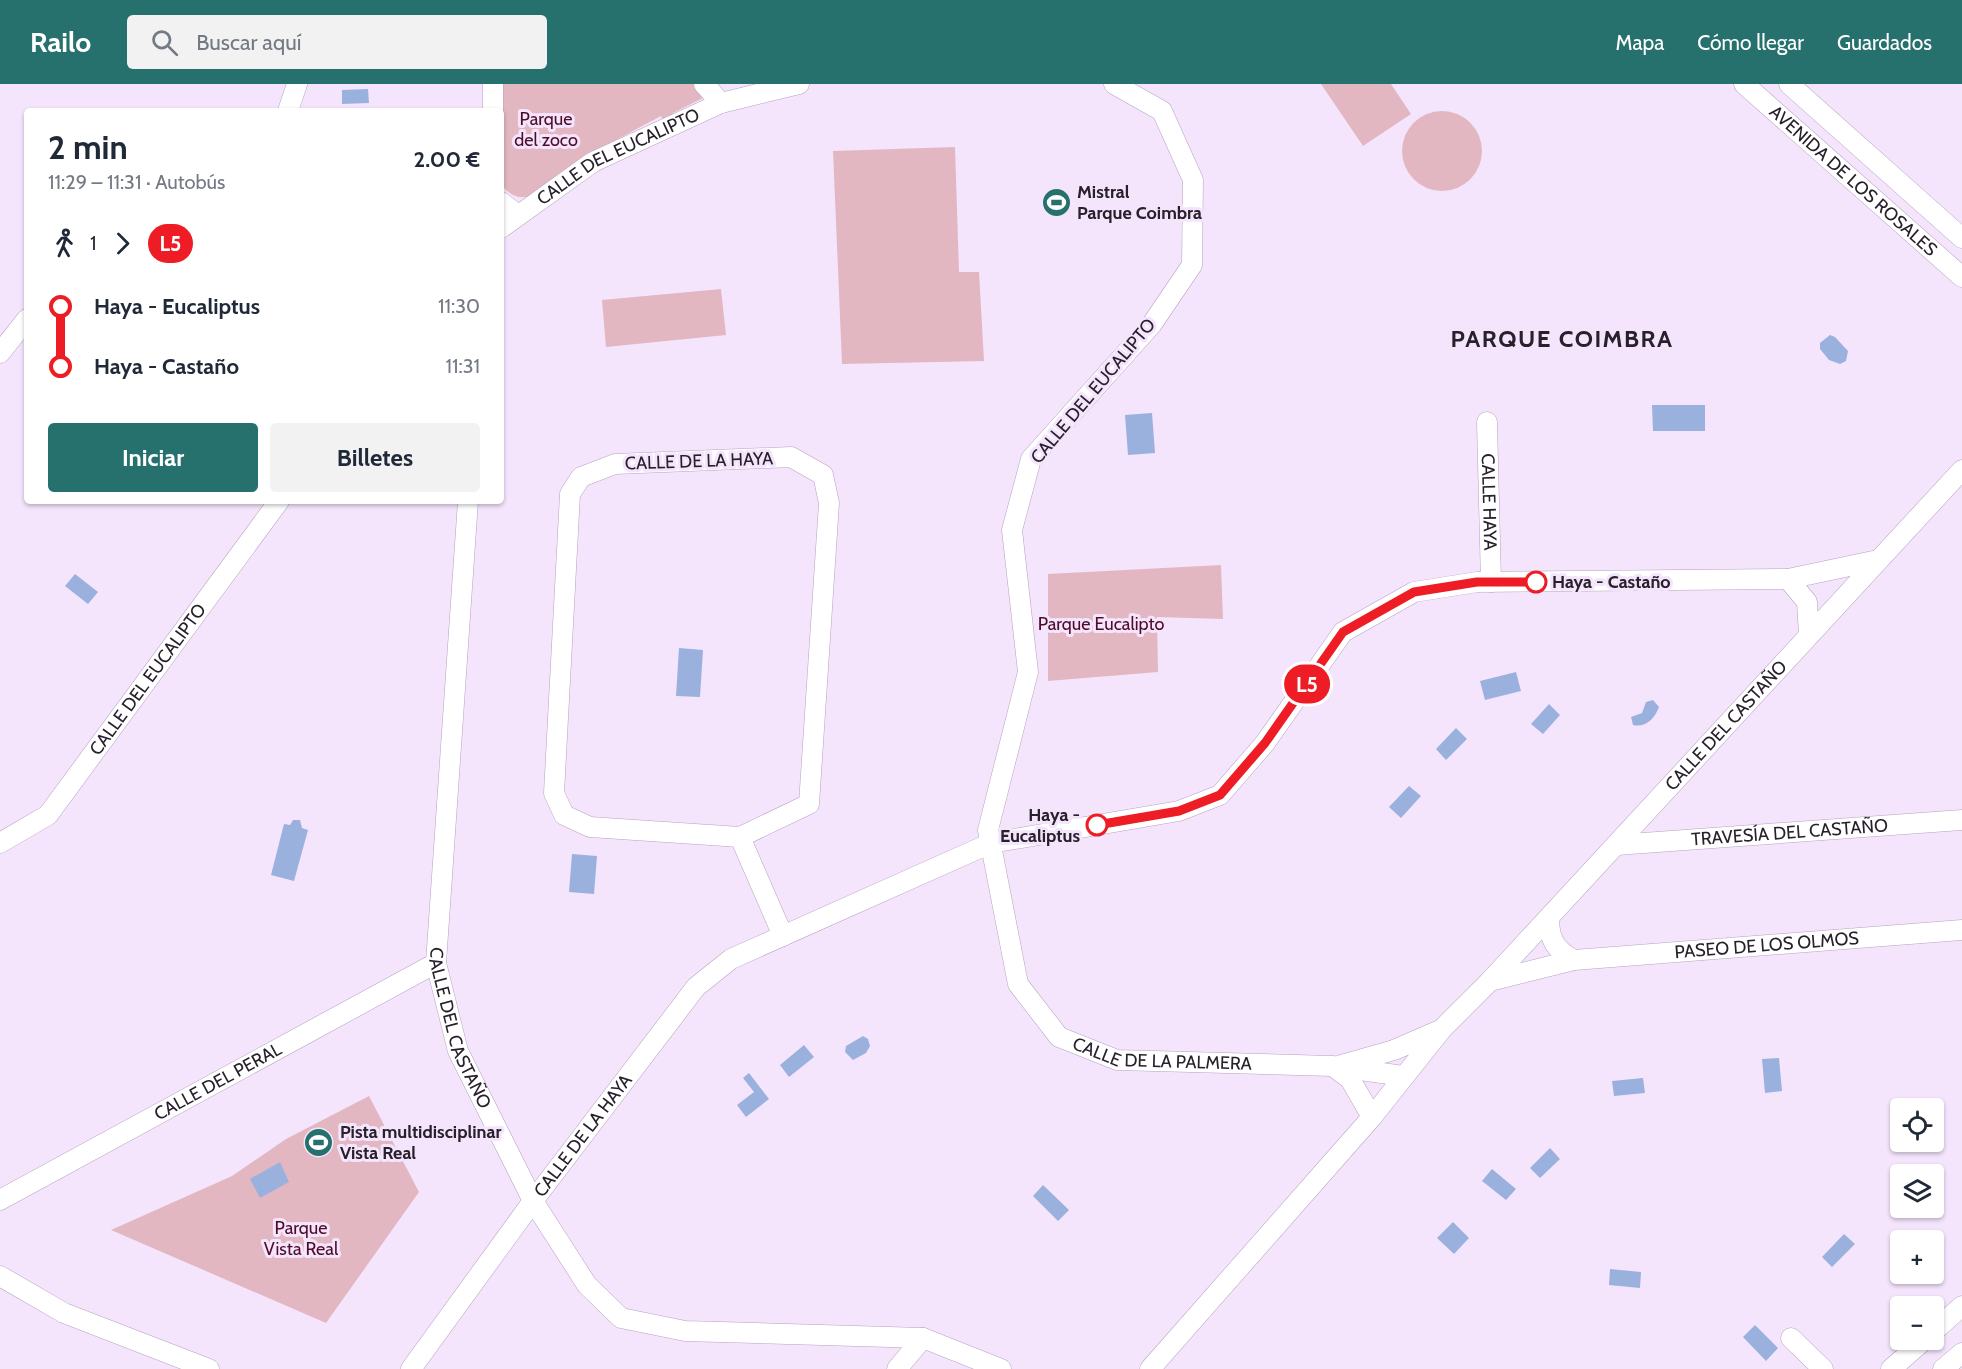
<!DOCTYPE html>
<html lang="es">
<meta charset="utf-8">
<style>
:root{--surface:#fff;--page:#f2f2f3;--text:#1f2937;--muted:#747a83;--accent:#26706e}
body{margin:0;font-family:Cabin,sans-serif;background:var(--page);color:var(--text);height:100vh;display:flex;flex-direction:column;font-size:22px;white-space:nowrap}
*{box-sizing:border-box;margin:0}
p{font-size:20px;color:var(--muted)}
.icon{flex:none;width:33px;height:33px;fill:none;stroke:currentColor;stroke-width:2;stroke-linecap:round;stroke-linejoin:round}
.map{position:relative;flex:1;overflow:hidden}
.panel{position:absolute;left:24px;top:24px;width:480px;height:396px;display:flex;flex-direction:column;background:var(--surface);border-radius:6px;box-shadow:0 2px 4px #0004}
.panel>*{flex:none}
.badge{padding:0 12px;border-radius:20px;font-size:21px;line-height:39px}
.tools{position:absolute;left:1890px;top:1014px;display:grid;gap:12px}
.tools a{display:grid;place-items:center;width:54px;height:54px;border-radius:6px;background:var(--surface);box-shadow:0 2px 4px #0004;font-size:30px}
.map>.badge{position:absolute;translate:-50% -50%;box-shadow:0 0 0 3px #fff}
.legs{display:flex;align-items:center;gap:9px;height:66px;padding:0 24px;font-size:20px}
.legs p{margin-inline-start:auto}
.headline{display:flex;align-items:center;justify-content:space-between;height:102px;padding:0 24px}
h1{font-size:33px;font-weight:700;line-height:45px}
.primary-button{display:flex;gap:12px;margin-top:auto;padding:12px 24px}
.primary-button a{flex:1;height:69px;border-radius:6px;background:var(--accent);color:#fff;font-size:24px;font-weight:700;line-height:69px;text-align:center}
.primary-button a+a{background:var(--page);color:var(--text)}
ul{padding:0 24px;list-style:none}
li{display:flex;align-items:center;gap:21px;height:60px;font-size:22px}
li i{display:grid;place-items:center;width:9px;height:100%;margin:0 8px;background:currentColor}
li i::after{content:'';width:15px;height:15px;margin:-8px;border:4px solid;border-radius:50%;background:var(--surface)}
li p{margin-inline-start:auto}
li:first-child i{background:linear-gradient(#0000 50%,currentColor 0)}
li:last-child i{background:linear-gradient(currentColor 50%,#0000 0)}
header{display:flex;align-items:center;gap:36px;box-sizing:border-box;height:84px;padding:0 30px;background:var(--accent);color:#fff}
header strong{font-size:28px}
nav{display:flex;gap:33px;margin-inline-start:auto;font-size:21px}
.search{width:420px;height:54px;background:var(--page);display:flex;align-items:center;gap:15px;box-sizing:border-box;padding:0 21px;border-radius:6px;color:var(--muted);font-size:22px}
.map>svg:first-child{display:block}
.green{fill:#e2b7c2}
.water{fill:#9ab1de}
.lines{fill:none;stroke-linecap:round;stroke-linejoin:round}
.minor-casing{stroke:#b5a3bf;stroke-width:21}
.minor{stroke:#fff;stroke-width:20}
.line-1-casing{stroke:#fff;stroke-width:14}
.line-1{stroke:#ee1c25;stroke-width:9}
.stop-1-dot{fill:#fff;stroke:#ee1c25;stroke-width:3}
.labels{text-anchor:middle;stroke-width:6;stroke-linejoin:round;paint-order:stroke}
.park-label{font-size:18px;fill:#4f0b28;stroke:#f4e5fd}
.street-label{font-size:18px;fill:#28212c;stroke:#f4e5fd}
.poi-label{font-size:18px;font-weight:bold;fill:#28212c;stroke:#f4e5fd;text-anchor:start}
.stop-label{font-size:18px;font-weight:bold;fill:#28212c;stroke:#f4e5fd;text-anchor:start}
.district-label{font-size:24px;font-weight:bold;letter-spacing:1.5px;fill:#28212c;stroke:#f4e5fd}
</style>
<header>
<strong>Railo</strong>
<div class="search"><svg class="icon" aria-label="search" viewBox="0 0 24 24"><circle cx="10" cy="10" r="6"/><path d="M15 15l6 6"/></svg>Buscar aquí</div>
<nav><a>Mapa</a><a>Cómo llegar</a><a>Guardados</a></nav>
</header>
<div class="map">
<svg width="1962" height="1285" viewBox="0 0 1962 1285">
<rect width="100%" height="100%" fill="#f4e5fd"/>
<path class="green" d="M498,0h201l5,9 -1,5 -30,15 2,5 -11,5 -3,-7 -79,42 -52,38c-12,4 -22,-2 -29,-12z
M1321,0h70l20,30 -48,32z
M1402 67a40 40 0 1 1 80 0a40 40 0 1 1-80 0Z
M955,63l4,125h20l5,89 -142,3 -9,-213z
M721,205l5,46 -120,12 -4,-47z
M1221,481l2,54 -66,-2 1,55 -110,9v-107z
M369,1012l50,96 -93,131 -215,-93 121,-54 54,-37z"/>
<path class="water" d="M368,5l1,14 -27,1v-14z
M1830,251l5,2 13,14 -2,10 -6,3 -11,-4 -9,-11v-6z
M1652,321h53v26h-52z
M1152,329l3,40 -27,2 -3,-40z
M75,490l23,18 -10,12 -23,-18z
M679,564l24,2 -3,47 -24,-1z
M1516,588l5,19 -36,9 -5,-19z
M1653,616l6,7c-4,11 -13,21 -26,18l-2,-8 11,-4 4,-11z
M1549,620l11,11 -17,19 -12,-10z
M1456,644l11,11 -21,21 -10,-11z
M1409,702l12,10 -20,22 -12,-11z
M293,736h7l2,8 6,2 -14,51 -23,-6 13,-51 6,1z
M572,770l25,2 -3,38 -25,-2z
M863,952l5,3 2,7 -4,7 -13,7 -8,-8 1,-6z
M804,961l10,12 -25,20 -9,-12z
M1779,974l3,33 -17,2 -3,-34z
M749,989l20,26 -23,18 -9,-12 17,-13 -11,-14z
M1643,994l2,15 -31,3 -2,-15z
M1550,1064l10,11 -20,19 -10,-10z
M280,1078l9,20 -29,16 -10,-19z
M1492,1085l24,20 -10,11 -24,-19z
M1043,1101l26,25 -11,11 -25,-25z
M1453,1138l16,16 -15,16 -17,-16z
M1844,1150l11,10 -23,23 -10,-10z
M1610,1185l31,3 -1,16 -31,-3z
M1755,1241l23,23 -12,13 -23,-24z"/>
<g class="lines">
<defs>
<g id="minor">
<path d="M493,0v27"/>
<path d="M704,0l17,19"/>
<path id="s1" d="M1114,0l48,27 31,69 -1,85 -40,59 -121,135 -19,71 16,142 -40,158 30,154 41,53 58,23 215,6 71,10"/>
<path id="s2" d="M1744,0l218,193"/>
<path d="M1789,0l173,154"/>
<path d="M288,27l9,-27"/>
<path d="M501,118l17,13"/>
<path id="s3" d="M501,144l92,-66 128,-59 78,-19"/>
<path d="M0,269l27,-34"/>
<path id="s4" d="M1487,338l4,160"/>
<path id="s5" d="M468,417l-32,462 22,88 75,150 54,84 34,33 64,13 238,7 78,31"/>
<path d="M1788,495l19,23 2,33"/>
<path d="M740,753l69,-33 20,-301 -6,-28 -32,-18 -176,7 -34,13 -11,17 -16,299 10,22 26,12 150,10 43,99"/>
<path id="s6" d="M0,759l48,-28 231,-314"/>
<path id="s7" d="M1616,761l346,-25"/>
<path d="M1549,834c0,21 6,32 25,42"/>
<path id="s8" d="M1490,897l472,-511"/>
<path d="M1341,981l53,-15 44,-19"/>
<path d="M1335,984l15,11 22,38"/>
<path id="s9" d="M0,1116l436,-237"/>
<path d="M0,1192l64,37 145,56"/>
<path d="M1934,1247l28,-25"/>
<path d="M1791,1254l32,31"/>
<path id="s10" d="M411,1285l122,-168 163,-214 35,-28 260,-116 188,-32 41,-16 45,-52 78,-111 71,-40 63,-10 311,-3 90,-19"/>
<path d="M897,1285l26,-31"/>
<path id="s11" d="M1150,1285l222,-252 70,-88 48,-48 84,-21 388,-30"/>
<path d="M1891,1285l33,-29"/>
<path d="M1943,1285l19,-16"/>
</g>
</defs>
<use href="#minor" class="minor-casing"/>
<use href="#minor" class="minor"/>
</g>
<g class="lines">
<defs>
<path id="line-1" d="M1097,741l82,-14 41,-16 45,-52 78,-111 71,-40 63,-10h59"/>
</defs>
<use href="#line-1" class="line-1-casing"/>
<use href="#line-1" class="line-1"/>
</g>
<defs>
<symbol id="stadium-disc" viewBox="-11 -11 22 22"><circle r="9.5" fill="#26706e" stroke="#f4e5fd"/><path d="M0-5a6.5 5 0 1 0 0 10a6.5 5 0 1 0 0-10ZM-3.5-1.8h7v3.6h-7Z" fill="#fff"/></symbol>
</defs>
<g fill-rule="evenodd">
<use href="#stadium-disc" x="1040" y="102" width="33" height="33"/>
<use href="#stadium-disc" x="302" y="1042" width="33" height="33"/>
</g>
<g class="stop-1-dot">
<circle cx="1536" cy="498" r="10"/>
<circle cx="1097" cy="741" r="10"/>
</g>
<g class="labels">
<g class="park-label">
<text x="546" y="41">Parque<tspan x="546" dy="21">del zoco</tspan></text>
<text x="1101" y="546">Parque Eucalipto</text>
<text x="301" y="1150">Parque<tspan x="301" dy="21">Vista Real</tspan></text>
</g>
<g class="street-label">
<text dy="6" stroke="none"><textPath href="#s3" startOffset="138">CALLE DEL EUCALIPTO</textPath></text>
<text dy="6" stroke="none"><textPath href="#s2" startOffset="146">AVENIDA DE LOS ROSALES</textPath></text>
<text transform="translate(1093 307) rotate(-50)" y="6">CALLE DEL EUCALIPTO</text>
<text transform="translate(699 377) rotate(-2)" y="6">CALLE DE LA HAYA</text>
<text dy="6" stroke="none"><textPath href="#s4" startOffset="80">CALLE HAYA</textPath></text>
<text dy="6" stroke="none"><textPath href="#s6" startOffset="224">CALLE DEL EUCALIPTO</textPath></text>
<text dy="6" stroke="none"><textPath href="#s8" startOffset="348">CALLE DEL CASTAÑO</textPath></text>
<text dy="6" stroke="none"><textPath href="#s7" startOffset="174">TRAVESÍA DEL CASTAÑO</textPath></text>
<text dy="6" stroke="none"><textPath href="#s11" startOffset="796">PASEO DE LOS OLMOS</textPath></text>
<text dy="6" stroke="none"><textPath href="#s5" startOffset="532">CALLE DEL CASTAÑO</textPath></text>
<text dy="6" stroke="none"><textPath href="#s1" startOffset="1178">CALLE DE LA PALMERA</textPath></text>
<text dy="6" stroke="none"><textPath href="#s9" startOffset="248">CALLE DEL PERAL</textPath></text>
<text dy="6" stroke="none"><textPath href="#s10" startOffset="290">CALLE DE LA HAYA</textPath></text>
</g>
<g class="poi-label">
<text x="1077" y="114">Mistral<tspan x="1077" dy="21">Parque Coimbra</tspan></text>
<text x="340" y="1054">Pista multidisciplinar<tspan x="340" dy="21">Vista Real</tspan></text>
</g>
<g class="stop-label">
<text x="1552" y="504">Haya - Castaño</text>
<text x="1080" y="737" text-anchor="end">Haya -<tspan x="1080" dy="21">Eucaliptus</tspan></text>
</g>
<g class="district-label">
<text x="1562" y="263">PARQUE COIMBRA</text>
</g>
</g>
</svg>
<div class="tools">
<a><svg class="icon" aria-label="locate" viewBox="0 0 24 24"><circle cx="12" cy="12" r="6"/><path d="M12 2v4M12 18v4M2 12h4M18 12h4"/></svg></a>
<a><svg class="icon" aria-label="layers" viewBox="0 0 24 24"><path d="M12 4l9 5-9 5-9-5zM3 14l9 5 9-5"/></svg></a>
<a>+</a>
<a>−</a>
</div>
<b class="badge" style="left:1307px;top:600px;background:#ee1c25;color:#fff">L5</b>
<section class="panel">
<div class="headline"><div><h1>2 min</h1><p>11:29 – 11:31 · Autobús</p></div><b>2.00 €</b></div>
<div class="legs"><svg class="icon" aria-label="walk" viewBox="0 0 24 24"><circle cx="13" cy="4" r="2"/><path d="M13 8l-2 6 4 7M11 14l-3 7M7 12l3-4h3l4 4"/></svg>1<svg class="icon" aria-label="forward" viewBox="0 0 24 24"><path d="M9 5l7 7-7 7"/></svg><b class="badge" style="background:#ee1c25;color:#fff">L5</b></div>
<ul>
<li><i style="color:#ee1c25"></i><b>Haya - Eucaliptus</b><p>11:30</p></li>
<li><i style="color:#ee1c25"></i><b>Haya - Castaño</b><p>11:31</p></li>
</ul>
<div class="primary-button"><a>Iniciar</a><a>Billetes</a></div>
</section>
</div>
